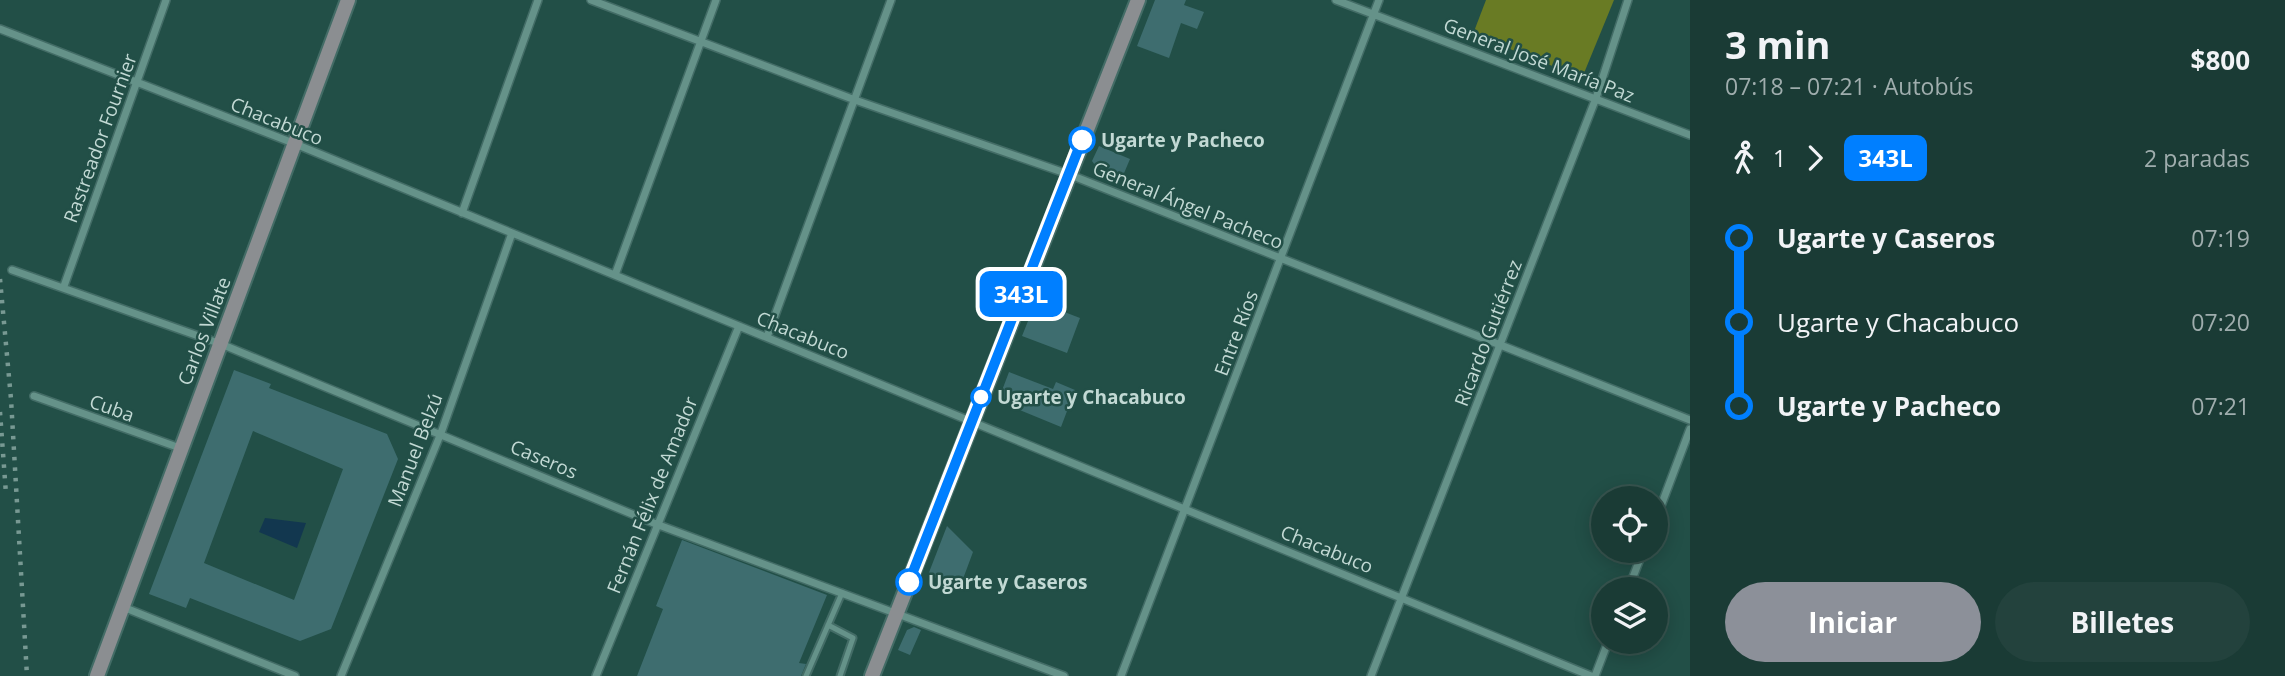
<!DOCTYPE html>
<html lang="es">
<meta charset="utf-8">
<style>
:root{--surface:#1a3b35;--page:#23423d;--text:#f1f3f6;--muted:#9fadad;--line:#385550;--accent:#8c9099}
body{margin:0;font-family:"Open Sans",sans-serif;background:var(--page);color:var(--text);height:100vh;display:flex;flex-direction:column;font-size:26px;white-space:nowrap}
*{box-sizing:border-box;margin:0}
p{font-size:23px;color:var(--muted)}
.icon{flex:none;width:38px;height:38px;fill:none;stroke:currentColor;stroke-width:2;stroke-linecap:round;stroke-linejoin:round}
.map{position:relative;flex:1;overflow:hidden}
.drawer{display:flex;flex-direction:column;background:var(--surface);width:595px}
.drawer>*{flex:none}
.badge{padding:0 14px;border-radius:10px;font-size:24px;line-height:46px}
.buttons{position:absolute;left:1591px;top:486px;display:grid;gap:14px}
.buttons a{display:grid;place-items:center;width:77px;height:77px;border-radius:50%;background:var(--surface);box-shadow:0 4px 18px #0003,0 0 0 2px var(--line);font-size:35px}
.map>.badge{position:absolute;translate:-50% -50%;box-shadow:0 0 0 4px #fff}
.legs{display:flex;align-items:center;gap:10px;height:77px;padding:0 35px;font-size:23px}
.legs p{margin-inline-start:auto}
.head{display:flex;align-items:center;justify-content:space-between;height:119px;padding:0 35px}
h1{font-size:38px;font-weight:700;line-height:52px}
.button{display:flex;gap:14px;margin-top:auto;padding:14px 35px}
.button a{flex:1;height:80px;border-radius:42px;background:var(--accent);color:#fff;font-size:28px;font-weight:700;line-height:80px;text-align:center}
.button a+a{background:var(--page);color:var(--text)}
ul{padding:0 35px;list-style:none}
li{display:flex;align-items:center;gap:24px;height:84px;font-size:26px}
li i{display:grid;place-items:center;width:10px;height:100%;margin:0 9px;background:currentColor}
li i::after{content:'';width:18px;height:18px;margin:-9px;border:5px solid;border-radius:50%;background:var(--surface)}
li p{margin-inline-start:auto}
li:first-child i{background:linear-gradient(#0000 50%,currentColor 0)}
li:last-child i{background:linear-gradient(currentColor 50%,#0000 0)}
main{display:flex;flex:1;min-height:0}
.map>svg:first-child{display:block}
.green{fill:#697b24}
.water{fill:#12374f}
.building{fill:#3e6d6f;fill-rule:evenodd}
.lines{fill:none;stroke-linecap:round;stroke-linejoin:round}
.lane-casing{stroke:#436c66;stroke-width:9}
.street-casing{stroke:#436c66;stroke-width:10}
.secondary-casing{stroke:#436c66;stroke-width:18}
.lane{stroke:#659289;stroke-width:5}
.street{stroke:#659289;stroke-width:7}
.secondary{stroke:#8b8e91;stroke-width:14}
.rail{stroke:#789993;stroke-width:4.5;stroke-dasharray:3.5 7;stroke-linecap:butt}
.line-1-casing{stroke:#fff;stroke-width:16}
.line-1{stroke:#007fff;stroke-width:10}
.stop-1-dot{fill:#fff;stroke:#007fff;stroke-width:3.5}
.labels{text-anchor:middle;stroke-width:5;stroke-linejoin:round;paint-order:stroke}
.street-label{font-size:19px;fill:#c2d9d4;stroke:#224f47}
.stop-label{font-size:19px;font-weight:bold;fill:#c2d9d4;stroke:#224f47;text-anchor:start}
</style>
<main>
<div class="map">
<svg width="1690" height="676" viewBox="0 0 1690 676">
<rect width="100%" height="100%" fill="#224f47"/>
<path class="green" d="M1486,0h128l-32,78 -109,-44z"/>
<path class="water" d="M265,518l41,5 -9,25 -38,-16z"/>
<path class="building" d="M1155,0h31l-2,5 20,7 -7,17 -16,-6 -12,35 -32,-12z
M1099,146l31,13 -8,19 -25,-10 -5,-7z
M1036,301l44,17 -13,35 -45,-17z
M234,370l37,14 -2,4 118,46 11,25 -67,170 -31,12 -110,-43 -4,10 -37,-14zM253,431l90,38 -49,131 -90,-37z
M1009,372l44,17 3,-7 19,8 -14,37 -63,-26z
M947,526l26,26 -13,35 -32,-12z
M682,540l145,55 -28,68 7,1 -5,12h-164l26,-67 -7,-3z
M914,627l7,3 -11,25 -12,-5 9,-20z"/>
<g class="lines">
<defs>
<path id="lane" d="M828,625l25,13 -13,38
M806,676l36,-83"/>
<path id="street" d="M591,0l264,100 213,74 622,246
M1336,0l354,135
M0,29l293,114 1298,533
M462,213l76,-213
M12,270l209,74 435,180 408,152
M615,275l101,-275
M64,286l102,-286
M767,337l124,-337
M34,396l146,52
M1656,519l34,-90
M1628,590l15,-39
M123,607l172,69
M341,676l100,-243 71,-200
M596,676l143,-350
M1121,676l258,-676
M1371,676l225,-578 32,-98
M1595,676l13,-34"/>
<path id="secondary" d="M97,676l251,-676
M872,676l266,-676"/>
</defs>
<use href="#lane" class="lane-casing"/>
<use href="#street" class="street-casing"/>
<use href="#secondary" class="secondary-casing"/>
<use href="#lane" class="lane"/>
<use href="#street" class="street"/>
<use href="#secondary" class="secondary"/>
<path class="rail" d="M0,279l11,120 16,277
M0,412l6,82"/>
</g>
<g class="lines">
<defs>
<path id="line-1" d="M909,582l173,-442"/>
</defs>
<use href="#line-1" class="line-1-casing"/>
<use href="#line-1" class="line-1"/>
</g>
<g class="stop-1-dot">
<circle cx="1082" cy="140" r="12"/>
<circle cx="981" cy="397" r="9"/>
<circle cx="909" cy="582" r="12"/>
</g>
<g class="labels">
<g class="street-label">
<text transform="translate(1539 60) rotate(21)" y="7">General José María Paz</text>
<text transform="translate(277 121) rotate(22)" y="7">Chacabuco</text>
<text transform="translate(100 138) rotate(-70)" y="7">Rastreador Fournier</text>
<text transform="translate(1188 205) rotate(22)" y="7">General Ángel Pacheco</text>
<text transform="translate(204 331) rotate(-69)" y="7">Carlos Villate</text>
<text transform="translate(1236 333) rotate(-69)" y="7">Entre Ríos</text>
<text transform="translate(1488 333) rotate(-69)" y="7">Ricardo Gutiérrez</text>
<text transform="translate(803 335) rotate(22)" y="7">Chacabuco</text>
<text transform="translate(112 408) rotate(20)" y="7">Cuba</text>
<text transform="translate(415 450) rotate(-69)" y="7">Manuel Belzú</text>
<text transform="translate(544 459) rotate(23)" y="7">Caseros</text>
<text transform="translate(652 495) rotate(-68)" y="7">Fernán Félix de Amador</text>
<text transform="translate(1327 549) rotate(22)" y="7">Chacabuco</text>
</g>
<g class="stop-label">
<text x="1101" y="147">Ugarte y Pacheco</text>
<text x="997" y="404">Ugarte y Chacabuco</text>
<text x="928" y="589">Ugarte y Caseros</text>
</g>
</g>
</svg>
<div class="buttons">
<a><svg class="icon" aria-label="locate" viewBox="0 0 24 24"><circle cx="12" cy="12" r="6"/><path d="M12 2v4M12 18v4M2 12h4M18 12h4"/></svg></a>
<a><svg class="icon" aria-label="layers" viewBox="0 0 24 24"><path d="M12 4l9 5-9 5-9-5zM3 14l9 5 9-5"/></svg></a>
</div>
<b class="badge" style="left:1021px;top:294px;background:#007fff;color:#fff">343L</b>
</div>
<section class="drawer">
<div class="head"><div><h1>3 min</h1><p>07:18 – 07:21 · Autobús</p></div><b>$800</b></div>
<div class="legs"><svg class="icon" aria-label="walk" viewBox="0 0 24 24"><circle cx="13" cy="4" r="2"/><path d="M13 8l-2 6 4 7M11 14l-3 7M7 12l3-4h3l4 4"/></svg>1<svg class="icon" aria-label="forward" viewBox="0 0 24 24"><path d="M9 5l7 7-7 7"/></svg><b class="badge" style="background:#007fff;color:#fff">343L</b><p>2 paradas</p></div>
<ul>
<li><i style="color:#007fff"></i><b>Ugarte y Caseros</b><p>07:19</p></li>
<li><i style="color:#007fff"></i><span>Ugarte y Chacabuco</span><p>07:20</p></li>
<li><i style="color:#007fff"></i><b>Ugarte y Pacheco</b><p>07:21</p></li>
</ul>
<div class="button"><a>Iniciar</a><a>Billetes</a></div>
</section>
</main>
